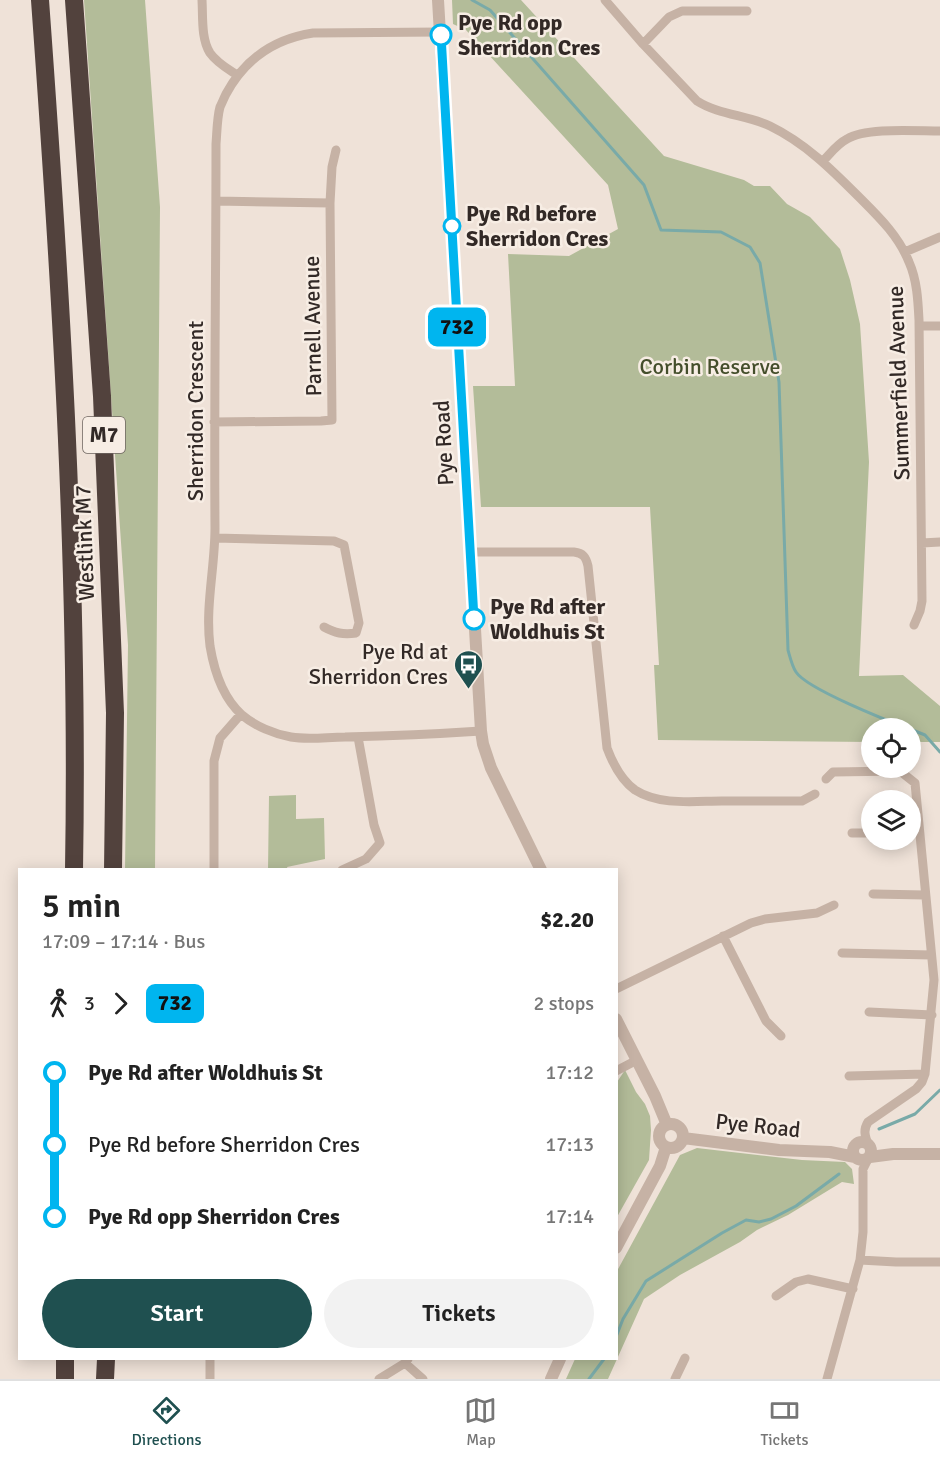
<!DOCTYPE html>
<meta charset="utf-8">
<style>
:root{--surface:#fff;--page:#f2f2f2;--text:#222;--muted:#767676;--line:#e0e0e0;--accent:#1f5050}
body{margin:0;font-family:Signika,sans-serif;background:var(--page);color:var(--text);height:100vh;display:flex;flex-direction:column;font-size:22px;white-space:nowrap}
*{box-sizing:border-box;margin:0}
p{font-size:20px;color:var(--muted)}
.icon{flex:none;width:33px;height:33px;fill:none;stroke:currentColor;stroke-width:2;stroke-linecap:round;stroke-linejoin:round}
.map{position:relative;flex:1;overflow:hidden}
.details{position:absolute;left:18px;top:868px;width:600px;height:492px;display:flex;flex-direction:column;background:var(--surface);border-radius:0px;box-shadow:0 3px 15px #0003}
.details>*{flex:none}
.badge{padding:0 12px;border-radius:9px;font-size:21px;line-height:39px}
.controls{position:absolute;left:861px;top:718px;display:grid;gap:12px}
.controls a{display:grid;place-items:center;width:60px;height:60px;border-radius:50%;background:var(--surface);box-shadow:0 3px 15px #0003;font-size:30px}
.map>.badge{position:absolute;translate:-50% -50%;box-shadow:0 0 0 3px #fff}
.legs{display:flex;align-items:center;gap:9px;height:66px;padding:0 24px;font-size:20px}
.legs p{margin-inline-start:auto}
.overview{display:flex;align-items:center;justify-content:space-between;height:102px;padding:0 24px}
h1{font-size:33px;font-weight:600;line-height:45px}
.action{display:flex;gap:12px;margin-top:auto;padding:12px 24px}
.action a{flex:1;height:69px;border-radius:36px;background:var(--accent);color:#fff;font-size:24px;font-weight:600;line-height:69px;text-align:center}
.action a+a{background:var(--page);color:var(--text)}
ul{padding:0 24px;list-style:none}
li{display:flex;align-items:center;gap:21px;height:72px;font-size:22px}
li i{display:grid;place-items:center;width:9px;height:100%;margin:0 8px;background:currentColor}
li i::after{content:'';width:15px;height:15px;margin:-8px;border:4px solid;border-radius:50%;background:var(--surface)}
li p{margin-inline-start:auto}
li:first-child i{background:linear-gradient(#0000 50%,currentColor 0)}
li:last-child i{background:linear-gradient(currentColor 50%,#0000 0)}
.tabs{display:flex;justify-content:space-around;align-items:center;height:84px;border-top:2px solid var(--line);background:var(--surface);font-size:16px;color:var(--muted)}
.tabs a{display:grid;justify-items:center;gap:3px}
.tabs .selected{color:var(--accent)}
.map>svg:first-child{display:block}
.green{fill:#b3bc99}
.lines{fill:none;stroke-linecap:round;stroke-linejoin:round}
.stream{stroke:#79aaa8;stroke-width:3}
.minor{stroke:#c6b2a5;stroke-width:9}
.tertiary{stroke:#c6b2a5;stroke-width:12}
.motorway{stroke:#52423d;stroke-width:18}
.line-1-casing{stroke:#fff;stroke-width:14}
.line-1{stroke:#00b5ef;stroke-width:9}
.stop-1-dot{fill:#fff;stroke:#00b5ef;stroke-width:3}
.labels{text-anchor:middle;stroke-width:5;stroke-linejoin:round;paint-order:stroke}
.shield{fill:#f7ede4;stroke:#6d645f;stroke-width:1.5}
.shield-label{font-size:21px;font-weight:bold;fill:#322926}
.stop-label{font-size:22px;font-weight:bold;fill:#322926;stroke:#f7ede4;text-anchor:start}
.street-label{font-size:22px;fill:#322926;stroke:#f7ede4}
.park-label{font-size:22px;fill:#444e2b;stroke:#f7ede4}
.poi-label{font-size:22px;fill:#322926;stroke:#f7ede4;text-anchor:end}
</style>
<div class="map">
<svg width="940" height="1379" viewBox="0 0 940 1379">
<rect width="100%" height="100%" fill="#efe2d8"/>
<path class="green" d="M84,0h61l15,207 -5,663h-30l3,-225z
M452,0h69l143,156 80,24 10,6h16l17,18 23,13 30,32 10,31 10,44 9,138 -10,214 44,-1 37,31v36h-29l-1,-13h-38l-1,13 -213,-2 -4,-75h5l-9,-158h-169l-8,-121h42l-7,-132 61,2 49,-27 -10,-44 -142,-155 -13,-6z
M296,795v24l28,-1 1,41 -38,8 1,3h-20l1,-74z
M625,1070l11,22 9,12 5,12 1,14 -2,30 -32,57v-135z
M697,1148l105,12 43,2 7,7 2,15 -12,-2 -54,33 -31,15 -17,12 -60,33 -36,24 -36,80h-42l9,-20h41l1,-88 63,-116z"/>
<g class="lines">
<path class="stream" d="M472,0l18,10 154,175 17,45 60,2 29,15 10,16 19,119 9,268c2,7 4,16 8,22 11,17 92,49 114,57
M910,729l15,6 15,17
M879,1129l36,-15 25,-24
M616,1337l7,-18 23,-38 76,-48 24,-13 13,2 12,-3 25,-13 43,-32
M589,1379l15,-20"/>
<path class="minor" d="M202,0c1,17 -1,39 8,53 7,10 18,16 27,22
M605,0l38,44 54,57c22,14 50,14 73,25 37,18 64,46 92,74 19,19 37,37 47,62 8,18 9,38 10,58l3,281 -2,10 -6,14
M440,32l-127,1c-40,6 -68,26 -87,61 -2,4 -4,9 -6,13 -3,11 -3,25 -4,37 0,128 -2,256 -1,384 0,39 -10,79 -5,118 4,24 13,52 32,69 13,11 32,19 49,22 18,3 36,0 54,0 45,-1 91,-3 136,-6
M643,44l26,-27 13,-6h65
M823,161c7,-7 14,-17 24,-22 19,-12 69,-8 93,-8
M216,201l114,2
M905,252l35,-15
M919,326h21
M214,422l107,-1 11,-1 -2,-217 2,-36 4,-17
M215,538l119,3 10,4 15,78 -3,10c-13,2 -21,0 -32,-6
M922,543l18,-1
M470,552h104c9,1 12,5 14,14l19,182c6,16 14,32 28,42 25,16 60,11 87,11 27,0 53,0 80,0l13,-7
M826,779l7,-7 67,-1 15,12 19,197 -9,94 -3,8 -6,7 -48,33c-5,8 -3,14 0,22
M852,833h20
M214,870v-109l6,-23 21,-24
M342,870l24,-11 14,-16 -6,-18 -16,-88
M873,894l52,1
M723,936l43,85 15,15
M842,953l89,2
M616,989l135,-66 14,-4 52,-6 17,-8
M869,1012l63,3
M616,1071l21,-11
M849,1076l76,-2
M860,1260l36,2h44
M776,1296l20,-14 12,-3 45,10
M405,1363l18,16
M210,1379v-20
M379,1379l26,-16 3,-4
M675,1379l10,-21
M827,1379l33,-119 3,-28v-63l5,-10"/>
<path class="tertiary" d="M438,0l43,731 2,13 8,24 50,102
M616,1019l39,77 12,29
M659 1136a12 12 0 1 1 24 0a12 12 0 1 1-24 0Z
M683,1138l96,12 51,2 25,5
M853 1151a9 9 0 1 1 18 0a9 9 0 1 1-18 0Z
M870,1157l23,-3h47
M616,1248l44,-82 6,-19
M551,1379l9,-20"/>
<path class="motorway" d="M40,0c21,289 39,580 34,870
M74,0l28,396 13,317 -2,157
M65,1379v-20
M105,1379l1,-20"/>
</g>
<g class="lines">
<defs>
<path id="line-1" d="M441,35l33,584"/>
</defs>
<use href="#line-1" class="line-1-casing"/>
<use href="#line-1" class="line-1"/>
</g>
<defs>
<symbol id="bus-pin" viewBox="-11 -11 22 30"><path d="M0 17L-7.5 6A9.5 9.5 0 1 1 7.5 6Z" fill="#1f5050" stroke="#f7ede4"/><path d="M-5-6H5V4H4V6H2V4H-2V6H-4V4H-5ZM-3.5-4V0h7V-4ZM-3.5 1.2v1.5H-2V1.2ZM2 1.2v1.5H3.5V1.2Z" fill="#fff"/></symbol>
</defs>
<g fill-rule="evenodd">
<use href="#bus-pin" x="452" y="648" width="33" height="45"/>
</g>
<g class="stop-1-dot">
<circle cx="441" cy="35" r="10"/>
<circle cx="452" cy="226" r="8"/>
<circle cx="474" cy="619" r="10"/>
</g>
<g class="labels">
<rect class="shield" x="83" y="417" width="42" height="36" rx="4.5"/>
<g class="shield-label">
<text x="104" y="442">M7</text>
</g>
<g class="stop-label">
<text x="458" y="30">Pye Rd opp<tspan x="458" dy="25">Sherridon Cres</tspan></text>
<text x="466" y="221">Pye Rd before<tspan x="466" dy="25">Sherridon Cres</tspan></text>
<text x="490" y="614">Pye Rd after<tspan x="490" dy="25">Woldhuis St</tspan></text>
</g>
<g class="street-label">
<text transform="translate(312 326) rotate(-91)" y="8">Parnell Avenue</text>
<text transform="translate(898 383) rotate(-92)" y="8">Summerfield Avenue</text>
<text transform="translate(195 411) rotate(-90)" y="8">Sherridon Crescent</text>
<text transform="translate(443 443) rotate(-93)" y="8">Pye Road</text>
<text transform="translate(84 543) rotate(-92)" y="8">Westlink M7</text>
<text transform="translate(758 1125) rotate(6)" y="8">Pye Road</text>
</g>
<g class="park-label">
<text x="710" y="374">Corbin Reserve</text>
</g>
<g class="poi-label">
<text x="448" y="659">Pye Rd at<tspan x="448" dy="25">Sherridon Cres</tspan></text>
</g>
</g>
</svg>
<div class="controls">
<a><svg class="icon" aria-label="locate" viewBox="0 0 24 24"><circle cx="12" cy="12" r="6"/><path d="M12 2v4M12 18v4M2 12h4M18 12h4"/></svg></a>
<a><svg class="icon" aria-label="layers" viewBox="0 0 24 24"><path d="M12 4l9 5-9 5-9-5zM3 14l9 5 9-5"/></svg></a>
</div>
<b class="badge" style="left:457px;top:327px;background:#00b5ef;color:#111">732</b>
<section class="details">
<div class="overview"><div><h1>5 min</h1><p>17:09 – 17:14 · Bus</p></div><b>$2.20</b></div>
<div class="legs"><svg class="icon" aria-label="walk" viewBox="0 0 24 24"><circle cx="13" cy="4" r="2"/><path d="M13 8l-2 6 4 7M11 14l-3 7M7 12l3-4h3l4 4"/></svg>3<svg class="icon" aria-label="forward" viewBox="0 0 24 24"><path d="M9 5l7 7-7 7"/></svg><b class="badge" style="background:#00b5ef;color:#111">732</b><p>2 stops</p></div>
<ul>
<li><i style="color:#00b5ef"></i><b>Pye Rd after Woldhuis St</b><p>17:12</p></li>
<li><i style="color:#00b5ef"></i><span>Pye Rd before Sherridon Cres</span><p>17:13</p></li>
<li><i style="color:#00b5ef"></i><b>Pye Rd opp Sherridon Cres</b><p>17:14</p></li>
</ul>
<div class="action"><a>Start</a><a>Tickets</a></div>
</section>
</div>
<nav class="tabs">
<a class="selected"><svg class="icon" aria-label="directions" viewBox="0 0 24 24"><path d="M12 3l9 9-9 9-9-9zM9 14v-3h6M13 9l2 2-2 2"/></svg>Directions</a>
<a><svg class="icon" aria-label="map" viewBox="0 0 24 24"><path d="M3 6l6-2 6 2 6-2v14l-6 2-6-2-6 2zM9 4v14M15 6v14"/></svg>Map</a>
<a><svg class="icon" aria-label="tickets" viewBox="0 0 24 24"><path d="M3 7h18v10H3zM15 7v10"/></svg>Tickets</a>
</nav>
